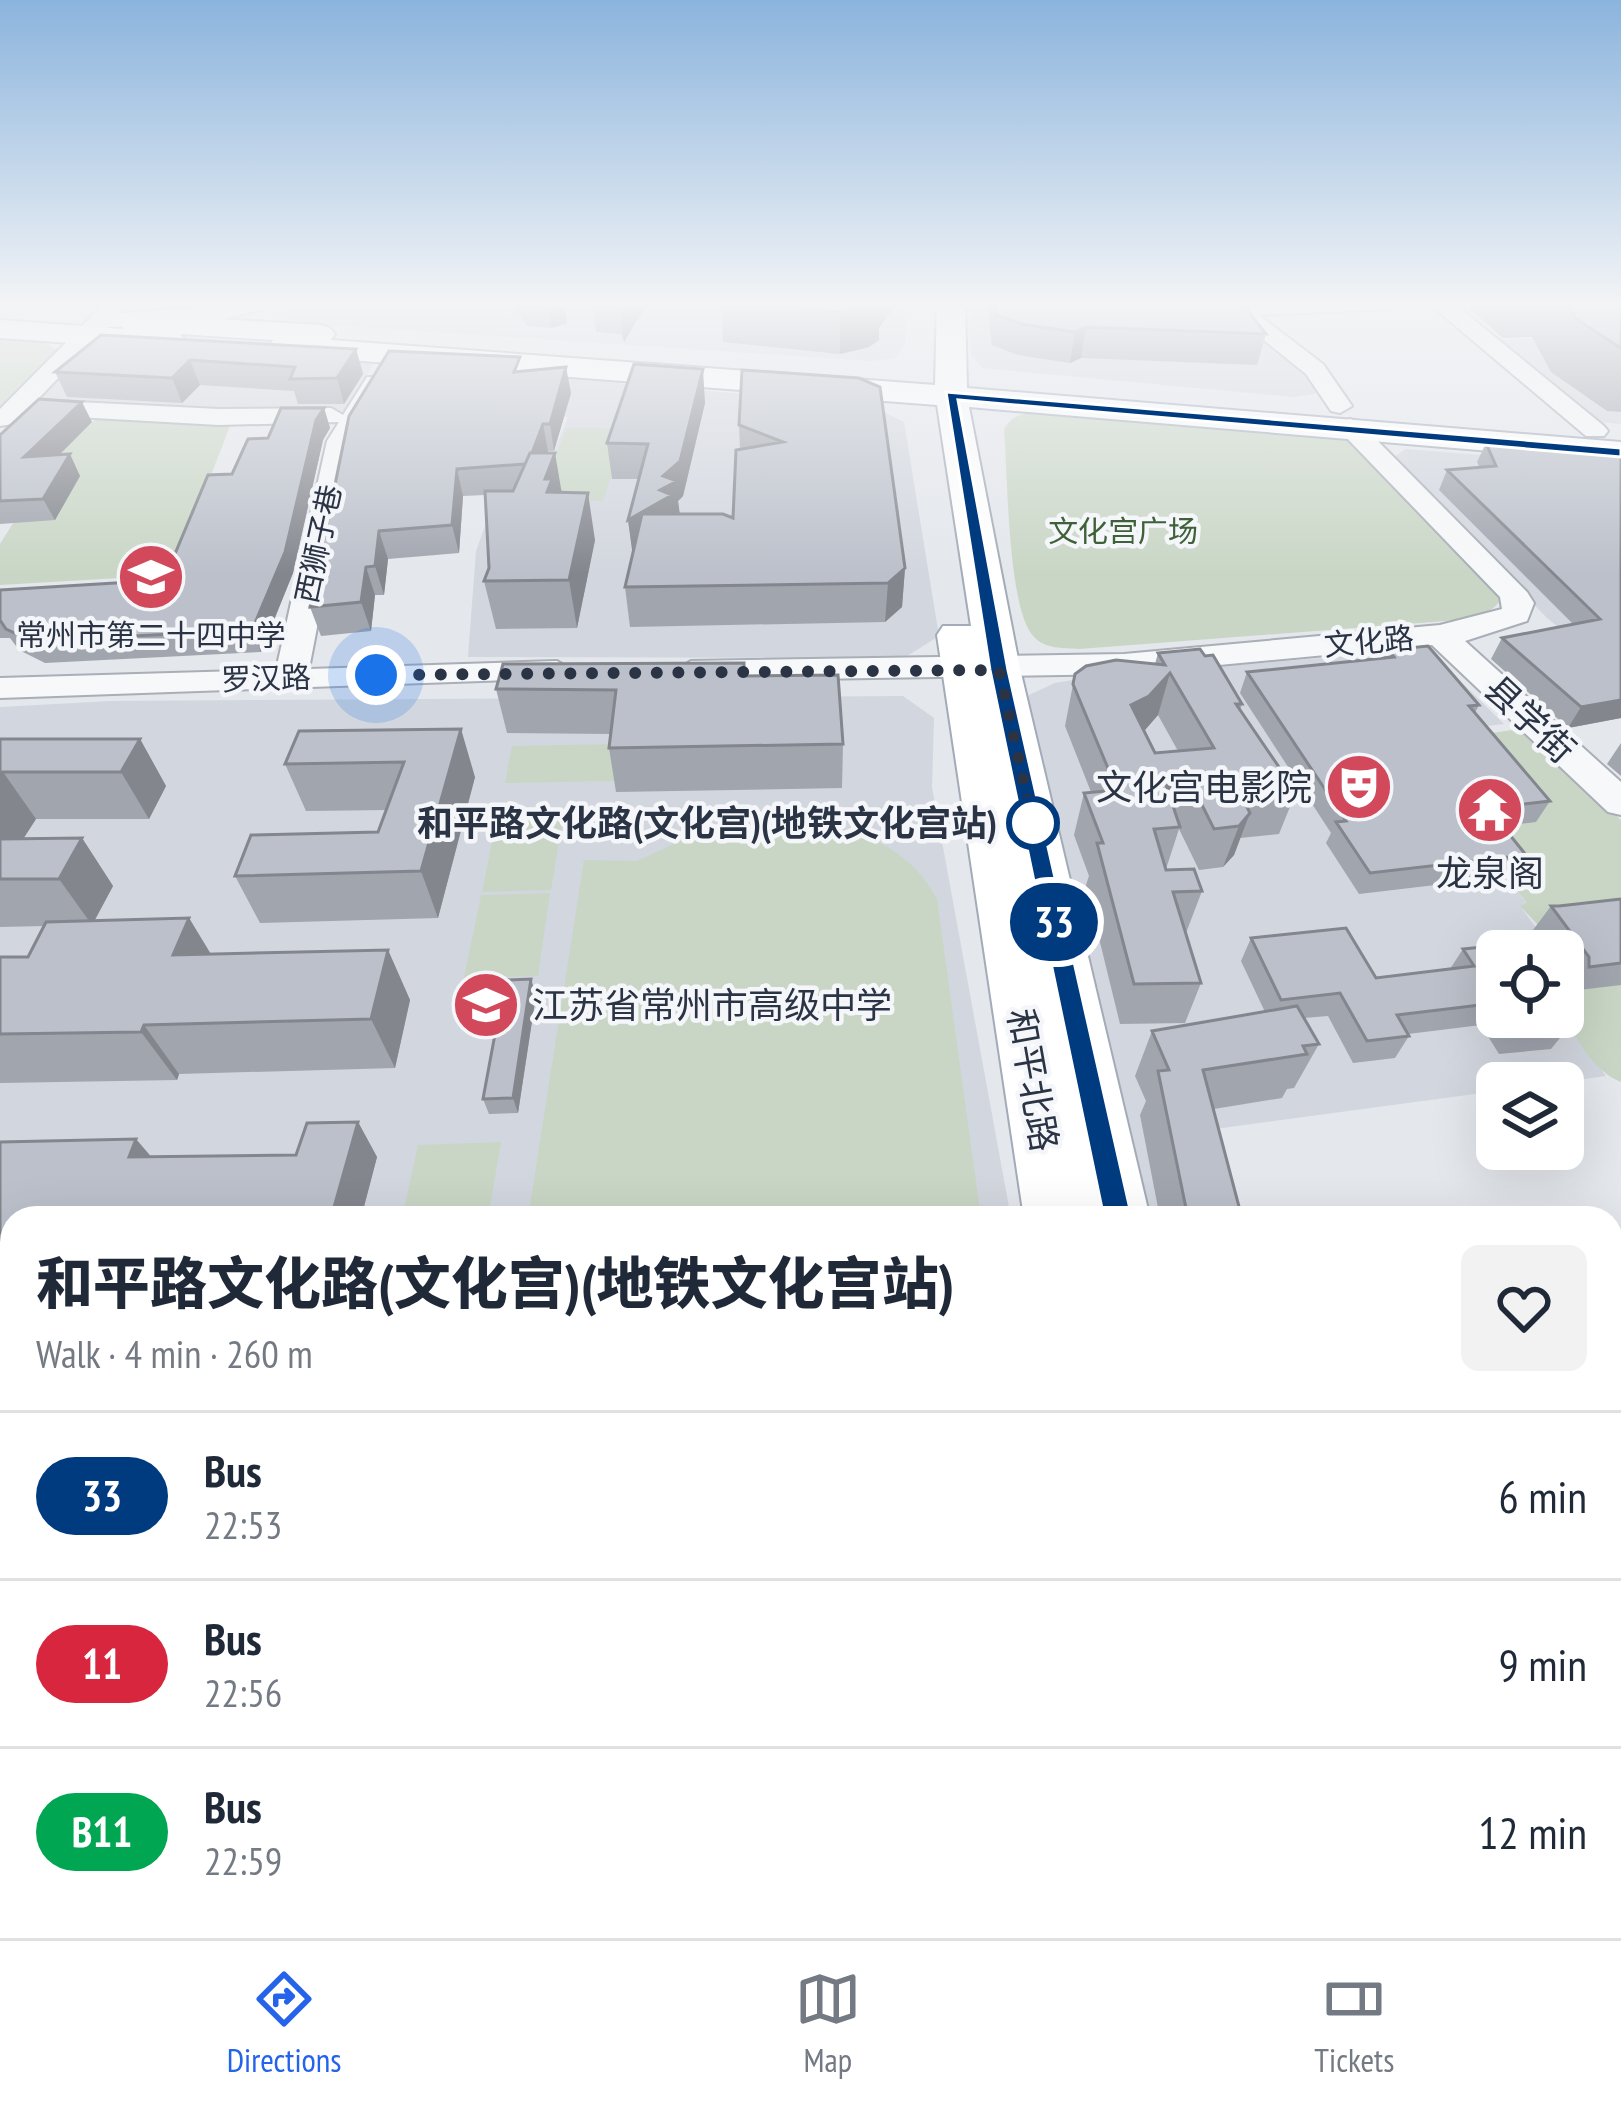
<!DOCTYPE html>
<meta charset="utf-8">
<style>
:root{--surface:#fff;--page:#f2f2f3;--text:#1f2937;--muted:#747a83;--line:#e0e1e3;--accent:#2563eb}
body{margin:0;font-family:"PT Sans Narrow","Noto Sans SC",sans-serif;background:var(--page);color:var(--text);height:100vh;display:flex;flex-direction:column;font-size:45px;white-space:nowrap}
*{box-sizing:border-box;margin:0}
p{font-size:39px;color:var(--muted)}
.icon{flex:none;width:66px;height:66px;fill:none;stroke:currentColor;stroke-width:2;stroke-linecap:round;stroke-linejoin:round}
.map{position:relative;flex:1;overflow:hidden}
.panel{position:absolute;left:0px;top:1206px;width:1623px;height:732px;display:flex;flex-direction:column;background:var(--surface);border-radius:36px 36px 0 0;box-shadow:0 12px 48px #0002}
.panel>*{flex:none}
.badge{padding:0 24px;border-radius:39px;font-size:42px;line-height:78px}
.fabs{position:absolute;left:1476px;top:930px;display:grid;gap:24px}
.fabs a{display:grid;place-items:center;width:108px;height:108px;border-radius:18px;background:var(--surface);box-shadow:0 12px 48px #0002;font-size:60px}
.you{position:absolute;width:60px;height:60px;margin:-30px;border:9px solid #fff;border-radius:50%;background:#1a73e8;box-shadow:0 0 0 18px #1a73e833}
.map>.badge{position:absolute;translate:-50% -50%;box-shadow:0 0 0 6px #fff}
.round{display:grid;place-items:center;flex:none;width:126px;height:126px;border-radius:18px;background:var(--page)}
.summary{display:flex;align-items:center;justify-content:space-between;height:204px;padding:0 36px}
h1{font-size:57px;font-weight:800;line-height:90px}
ul{padding:0;list-style:none}
li{display:flex;align-items:center;gap:36px;height:168px;padding:0 36px;border-top:3px solid var(--line)}
li div{flex:1}
li b{display:block;font-size:45px}
li em{font-style:normal}
li .badge{min-width:132px;font-weight:700;text-align:center}
.tabs{display:flex;justify-content:space-around;align-items:center;height:168px;border-top:3px solid var(--line);background:var(--surface);font-size:33px;color:var(--muted)}
.tabs a{display:grid;justify-items:center;gap:6px}
.tabs .selected{color:var(--accent)}
.map>svg:first-child{display:block}
.built{fill:#d2d6de}
.green{fill:#c9d6c5}
.lines{fill:none;stroke-linecap:round;stroke-linejoin:round}
.minor-casing{stroke:#a9aeb7;stroke-width:4}
.major-casing{stroke:#a3abb8;stroke-width:4}
.minor{fill:#f7f8fa;fill-rule:evenodd}
.major{fill:#fff;fill-rule:evenodd}
.wall{fill:#a1a5ae;fill-rule:evenodd}
.shaded-wall{fill:#83868d}
.building{fill:#bbc0ca;stroke:#83868d;stroke-width:3;fill-rule:evenodd}
.line{fill:#003b80;stroke:#fff;stroke-width:3}
.walk{stroke:#2b3445;stroke-width:12;stroke-dasharray:0 21.6}
.stop-dot{fill:#fff;stroke:#003b80;stroke-width:6}
.labels{text-anchor:middle;stroke-width:9;stroke-linejoin:round;paint-order:stroke}
.far-park-label{font-size:30px;fill:#3f6138;stroke:#f4f6f9}
.far-street-label{font-size:30px;fill:#2b3445;stroke:#f4f6f9}
.far-poi-label{font-size:30px;fill:#2b3445;stroke:#f4f6f9}
.street-label{font-size:36px;fill:#2b3445;stroke:#f4f6f9}
.poi-label{font-size:36px;fill:#2b3445;stroke:#f4f6f9;text-anchor:end}
.stop-label{font-size:36px;font-weight:bold;fill:#2b3445;stroke:#f4f6f9;text-anchor:end}
</style>
<div class="map">
<svg width="1621" height="1938" viewBox="0 0 1621 1938">
<rect width="100%" height="100%" fill="#e4e7ec"/>
<path class="built" d="M297,302h608v43l-10,13 -23,3 -577,-38 -21,-8z
M969,302h250l88,68 13,16 -5,8 -21,3 -312,-29 -11,-13z
M1621,330v94l-23,-2 -104,-82 86,-3z
M255,354l120,8 -30,49 -121,2 -190,-14 43,-40z
M549,377l320,28 35,17 35,214 -35,22 -436,-1 8,-106 20,-55 40,1 32,-80 -27,-2z
M1406,449l215,17v213l-74,-61 -148,-153 -5,-8z
M1420,650l19,10 65,64 -104,12 128,169 -7,2 32,44h-56v66l66,-1 43,60 -50,7h-59v8l-282,38 26,89h-108l-111,-504 7,-19 26,-12 35,-6z
M903,696l31,22 -2,69 79,431h-999v708h1110l2,12h-1124v-1231l111,-6z"/>
<path class="green" d="M0,337l42,4 15,9v6l-57,61z
M1045,411l302,28 13,6 142,153c-12,20 -36,20 -57,23l-366,28c-15,-1 -34,0 -45,-12 -27,-28 -26,-164 -30,-207 8,-17 24,-17 41,-19z
M100,415l132,6 -60,154 -172,10v-41l61,-97 10,-4z
M567,428l60,1 -24,72 -66,-2z
M1520,729l101,91v262c-31,-12 -58,-59 -58,-91l15,-2 -15,-38 -43,-45 7,-3 -123,-158z
M618,744l-4,37 -109,2 7,-37z
M563,817l-12,73 -69,2 15,-74z
M787,820c61,7 120,21 150,79l44,319h-453l56,-358 53,1 65,-30z
M550,893l-12,83 -74,2 17,-83z
M501,1142l-13,76h-86l16,-73z"/>
<g class="lines">
<defs>
<path id="minor" d="M106,302h19l-5,11 168,-11 -85,23 -96,2 -70,73 182,9 112,-1 12,7 24,-38h18l3,5 -35,59 -44,228 248,-8 16,10 -4,7 -569,20v-20l276,-8 51,-229 12,-19 -120,3 -196,-11 -10,10 -13,2v-17z
M1217,302l26,1 156,-1 -11,7 -129,6 64,49 29,42 -12,7 -9,-2 -25,-37z
M1427,302h25l152,124 4,5 -4,5h-18z
M1350,419l9,3 168,170 7,11 -7,18 -62,20 156,141v33l-13,-3 -176,-167 -308,29 -433,7 -16,-10 16,-10 433,-7 316,-29 62,-16 -2,-12 -159,-165 -4,-5 4,-5z
M1621,1338v54l-10,3v-54z"/>
<path id="major" d="M937,302h28l2,86 654,54v20l-652,-55 51,262 130,549h-126l-87,-583 6,-9h28l-34,-221 -653,-50 -10,-3 -5,-6 4,-6 -93,-6 6,7 -15,9 -171,-12v-18l124,9 -4,-6 4,-6 10,-3 186,11 10,3 5,6 -4,6 604,45z
M1114,1926h182l2,12h-183z"/>
</defs>
<use href="#minor" class="minor-casing"/>
<use href="#major" class="major-casing"/>
<use href="#minor" class="minor"/>
<use href="#major" class="major"/>
</g>
<path class="wall" d="M511,302h53l3,21 -16,5 -24,-2z
M592,302h56l-24,40 -3,-8 -25,-2z
M721,302h176l-18,26v12l-10,7 -29,7 -117,-12z
M987,302h254l25,32 -9,31 -176,-7 -11,5 -52,-8 -26,-10z
M1472,302h149v110l-14,-1 -56,-39 -19,-35 -29,1 -33,-29z
M101,335l255,14 7,25 -19,30h-46l-4,-13 -94,-6 -18,18 -115,-6 -12,-25z
M742,370l163,198 -3,39 -17,15 -255,5 -5,-40 8,-33 -5,-34 11,-41h-27l-5,-36 98,-40 -22,93 -5,5 2,13 53,4 7,-68 -1,-25z
M523,371l48,22 -17,58h-6l-1,2 15,39 33,48 -18,88 -81,1 -12,-48 5,-13 -4,-73 -22,1 -4,57 -71,6 -4,36h-9l-4,36 -50,5 -11,-29z
M324,408l6,20 -7,12 -30,133 -32,79 -216,11 -26,-13 -9,-12h-10v-48l164,-10 68,-106 36,-36z
M92,422l-33,33 21,21 -25,44 -55,4v-89z
M1486,443l135,10v265l-53,10 -77,-69 11,-21 71,-14 -134,-134 8,-20 33,-2 -3,-6z
M1388,650l91,55 -4,8 75,88 -14,21 -34,4 24,29 -14,21 -153,18 -33,-51 5,-10 -91,-140 7,-21 137,-14z
M1158,653l84,51 -2,6 56,82 -17,42 -39,4 -6,17 -11,12 -24,3 -20,-41 -13,40 36,22 -16,42 15,50 -16,40 -65,1 -34,-139 3,-9 -15,-41 10,-42 7,-1 -26,-66 10,-52 80,-10zM1158,715l20,36 -23,2 -11,-22z
M745,676l98,68 -1,44 -226,4 -7,-44 1,-14 -103,-1 -11,-44z
M299,731l176,46 -37,141 -178,5 -25,-47 143,-44 8,-22 -80,1 -21,-47z
M0,739h140l26,47 -17,33h-113l-13,20 59,-1 31,48 -18,34 94,-2 22,36 177,-4 22,50 -15,68 -216,6 -2,6 -177,3v-126h28l16,-31 -44,1z
M1621,743v33l-14,-12z
M1621,899v86l-51,6v-10l-7,-9v-21h-15l-15,-21 18,-24h8z
M1251,938l125,40 74,-9 13,-20 34,2v66h65l7,10 -18,22 -52,5 -18,-29 -73,9 1,2 -14,22 -42,5 -25,-47 -24,2 15,26 -25,44 -7,1 -5,9 -68,11 28,109h-82l-20,-103 6,-14 -11,-25 17,-45 113,-19 -24,-51z
M536,995l-18,118 -29,1 -6,-15z
M358,1122l19,35 -16,61h-349v144h-12v-220l152,15 144,-2z
M1611,1440l10,100 -10,2z
M1621,1618v118l-1,1 -9,-17v-98z
M1621,1875v63h-268l-3,-12h261v-50z"/>
<path class="shaded-wall" d="M547,302h17l3,21 -16,5z
M619,302h29l-24,40z
M874,302h23l-18,26v12l-10,7 -29,7v-42z
M1086,327l-5,31 -11,5 5,-31z
M356,349l7,25 -19,30 -7,-26z
M190,360l10,25 -18,18 -10,-25z
M566,367l5,26 -17,58 -4,-27z
M703,369l2,34 -22,93 -5,5 2,16 -47,40 -5,-37 35,-44z
M82,402l10,20 -56,56 -12,-21z
M324,408l6,20 -7,12 -30,133 -32,79 -9,-22 64,-210z
M543,424l5,27 -15,40 -5,-27z
M555,453l8,47 -7,39 -11,-60z
M70,454l10,22 -25,44 -12,-21z
M457,469l6,27 -4,57 -7,-28z
M588,493l7,47 -18,88 -8,-48z
M379,531l9,28 -4,36 -9,-29z
M366,567l9,28 -4,36 -10,-29z
M905,568l-3,39 -17,15 3,-39z
M1170,673l-12,42 -20,23 -7,-33z
M1621,700v18l-53,10 13,-21z
M461,729l14,48 -37,141 -17,-47z
M140,739l26,47 -17,33 -28,-47z
M1185,771l-13,42 -8,-34z
M3,772l33,47 -36,56v-98z
M1250,813l-16,42 -11,12 16,-41z
M82,838l31,48 -21,39 -33,-46z
M189,918l30,50 -46,-13z
M388,950l22,50 -15,68 -24,-49z
M531,979l5,16 -18,118 -5,-15z
M144,1025l35,49 -2,6 -36,-48z
M358,1122l19,35 -16,61h-30z
M136,1139l30,35 -37,-17z
M1621,1528v12l-10,2v-9z"/>
<path class="building" d="M748,302h126l-3,3 -31,7z
M994,302h247l25,32 -180,-7 -11,5 -53,-8 -26,-9z
M1566,302h55v46l-45,-29z
M101,335l255,14 -19,29 -47,1 5,-12 -105,-7 -18,18 -117,-6z
M389,351l131,6 -6,15 52,-5 -16,57h-7l-11,29h-2l-5,11 -68,5 -5,56 -73,6 -4,35 -9,1 -5,35 -51,5 39,-191z
M634,364l69,5 -23,92 -17,15 14,5 -17,9 12,5 -44,25 20,-76 -41,-1z
M742,370l117,8 21,9 25,181 -17,15 -263,4 17,-73h81l10,4 3,-68 47,-8 -44,-17z
M39,399l43,3 -58,55 46,-3 -27,45 -43,2v-66z
M281,408h43l-8,12 -31,132 -33,78 -220,11 -26,-12 -6,-9v-30l164,-10 44,-105 24,-1 16,-35 20,-1z
M1486,443l135,10v247l-40,7 -79,-69 98,-19 -153,-149 49,-4z
M530,453h25l-10,26h7l-5,13 41,1 -19,87 -85,1 5,-13 -4,-77h28z
M1428,646l51,59 -10,1 81,95 -62,7 38,47 -156,18 -34,-51 10,-1 -99,-149 147,-15 -6,-7z
M1200,649l5,7 8,-1 29,49h-6l60,88 -54,5 8,16 -11,13 -25,3 -29,-58 -21,8 16,48 -26,2 12,41 28,-1 8,22 -29,1 28,91 -67,1 -37,-141h6l-19,-50 33,-3 -44,-106 2,-10 11,-8 30,-6 49,5 -7,-12zM1170,673l44,75 -59,5 -24,-48 18,-9z
M744,663v13l94,-1 5,69 -234,4 7,-58 -120,-1 7,-25z
M461,729l-40,142 -186,5 16,-41 127,-3 26,-70 -119,2 14,-33z
M0,739h140l-19,33h-118l-3,5z
M82,838l-23,41h-59v-40z
M1621,899v64l-32,4v-10l-38,-51h8z
M189,918l-16,37 215,-5 -17,69 -227,6 -3,7 -141,2v-77h28l18,-35z
M1346,928l30,50 98,-12 -11,-17 49,-5 5,7h-20v52l-100,12 12,21 -42,5 -27,-48 -59,7 -30,-62z
M531,979l-18,119 -30,1 22,-119z
M1297,1006l22,38 -16,2 4,8 -104,16 39,148h-54l-30,-147 11,-1 -17,-39z
M1507,1017h55l7,10 -53,5z
M358,1122l-27,96h-319v114h-12v-190l136,-3 -7,18 167,-2 11,-32z
M1621,1438v90h-1l-9,-13v-75z
M1621,1886v52h-220l-3,-12h213v-35z
M701,1926h41v2l-41,2z"/>
<linearGradient id="sky" x2="0" y2="1"><stop stop-color="#8bb4dd"/><stop offset="0.53" stop-color="#f3f4f6"/><stop offset="1" stop-color="#f3f4f6" stop-opacity="0"/></linearGradient>
<rect width="1621" height="574" fill="url(#sky)"/>
<path class="line" d="M946,392l675,56v9l-663,-57 50,270 124,548 -4,9 -10,3 -10,-3 -4,-9 -114,-548z"/>
<g class="lines">
<path class="walk" d="M376,675l623,-5 34,153"/>
</g>
<defs>
<symbol id="school-disc" viewBox="-11 -11 22 22"><circle r="9.5" fill="#d1495b" stroke="#f4f6f9"/><path d="M0-5L7-2L0 1L-7-2ZM-4 1L0 2.5L4 1V4Q0 6-4 4Z" fill="#fff"/></symbol>
<symbol id="theatre-disc" viewBox="-11 -11 22 22"><circle r="9.5" fill="#d1495b" stroke="#f4f6f9"/><path d="M-5-5.5Q0-4 5-5.5V0Q5 5 0 6Q-5 5-5 0ZM-3.3-2.5H-1v1.5H-3.3ZM1-2.5H3.3v1.5H1ZM-2.8 1Q0 5.5 2.8 1Z" fill="#fff"/></symbol>
<symbol id="temple-disc" viewBox="-11 -11 22 22"><circle r="9.5" fill="#d1495b" stroke="#f4f6f9"/><path d="M0-6L5-2H3V0L6.5 2.5H4V6H1.5V3h-3V6H-4V2.5H-6.5L-3 0V-2H-5Z" fill="#fff"/></symbol>
</defs>
<g fill-rule="evenodd">
<use href="#school-disc" x="113" y="539" width="76" height="76"/>
<use href="#theatre-disc" x="1321" y="749" width="76" height="76"/>
<use href="#temple-disc" x="1452" y="772" width="76" height="76"/>
<use href="#school-disc" x="448" y="967" width="76" height="76"/>
</g>
<circle class="stop-dot" cx="1033" cy="823" r="24"/>
<g class="labels">
<g class="far-park-label">
<text x="1123" y="542">文化宫广场</text>
</g>
<g class="far-street-label">
<text transform="translate(319 544) rotate(-78)" y="10">西狮子巷</text>
<text transform="translate(1369 642) rotate(-5)" y="10">文化路</text>
<text transform="translate(266 679) rotate(-2)" y="10">罗汉路</text>
</g>
<g class="far-poi-label">
<text x="151" y="646">常州市第二十四中学</text>
</g>
<g class="street-label">
<text transform="translate(1530 719) rotate(43)" y="13">县学街</text>
<text transform="translate(1033 1080) rotate(80)" y="13">和平北路</text>
</g>
<g class="poi-label">
<text x="1312" y="800">文化宫电影院</text>
<text x="1490" y="886" text-anchor="middle">龙泉阁</text>
<text x="532" y="1018" text-anchor="start">江苏省常州市高级中学</text>
</g>
<g class="stop-label">
<text x="997" y="836">和平路文化路(文化宫)(地铁文化宫站)</text>
</g>
</g>
</svg>
<div class="fabs">
<a><svg class="icon" aria-label="locate" viewBox="0 0 24 24"><circle cx="12" cy="12" r="6"/><path d="M12 2v4M12 18v4M2 12h4M18 12h4"/></svg></a>
<a><svg class="icon" aria-label="layers" viewBox="0 0 24 24"><path d="M12 4l9 5-9 5-9-5zM3 14l9 5 9-5"/></svg></a>
</div>
<div class="you" style="left:376px;top:675px"></div>
<b class="badge" style="left:1054px;top:922px;background:#003b80;color:#fff">33</b>
<section class="panel">
<div class="summary"><div><h1>和平路文化路(文化宫)(地铁文化宫站)</h1><p>Walk · 4 min · 260 m</p></div><a class="round"><svg class="icon" aria-label="heart" viewBox="0 0 24 24"><path d="M12 20l-8-8c-3-5 5-10 8-4 3-6 11-1 8 4z"/></svg></a></div>
<ul>
<li><span class="badge" style="background:#003b80;color:#fff">33</span><div><b>Bus</b><p>22:53</p></div><em>6 min</em></li>
<li><span class="badge" style="background:#d7263d;color:#fff">11</span><div><b>Bus</b><p>22:56</p></div><em>9 min</em></li>
<li><span class="badge" style="background:#00a651;color:#fff">B11</span><div><b>Bus</b><p>22:59</p></div><em>12 min</em></li>
</ul>
</section>
</div>
<nav class="tabs">
<a class="selected"><svg class="icon" aria-label="directions" viewBox="0 0 24 24"><path d="M12 3l9 9-9 9-9-9zM9 14v-3h6M13 9l2 2-2 2"/></svg>Directions</a>
<a><svg class="icon" aria-label="map" viewBox="0 0 24 24"><path d="M3 6l6-2 6 2 6-2v14l-6 2-6-2-6 2zM9 4v14M15 6v14"/></svg>Map</a>
<a><svg class="icon" aria-label="tickets" viewBox="0 0 24 24"><path d="M3 7h18v10H3zM15 7v10"/></svg>Tickets</a>
</nav>
